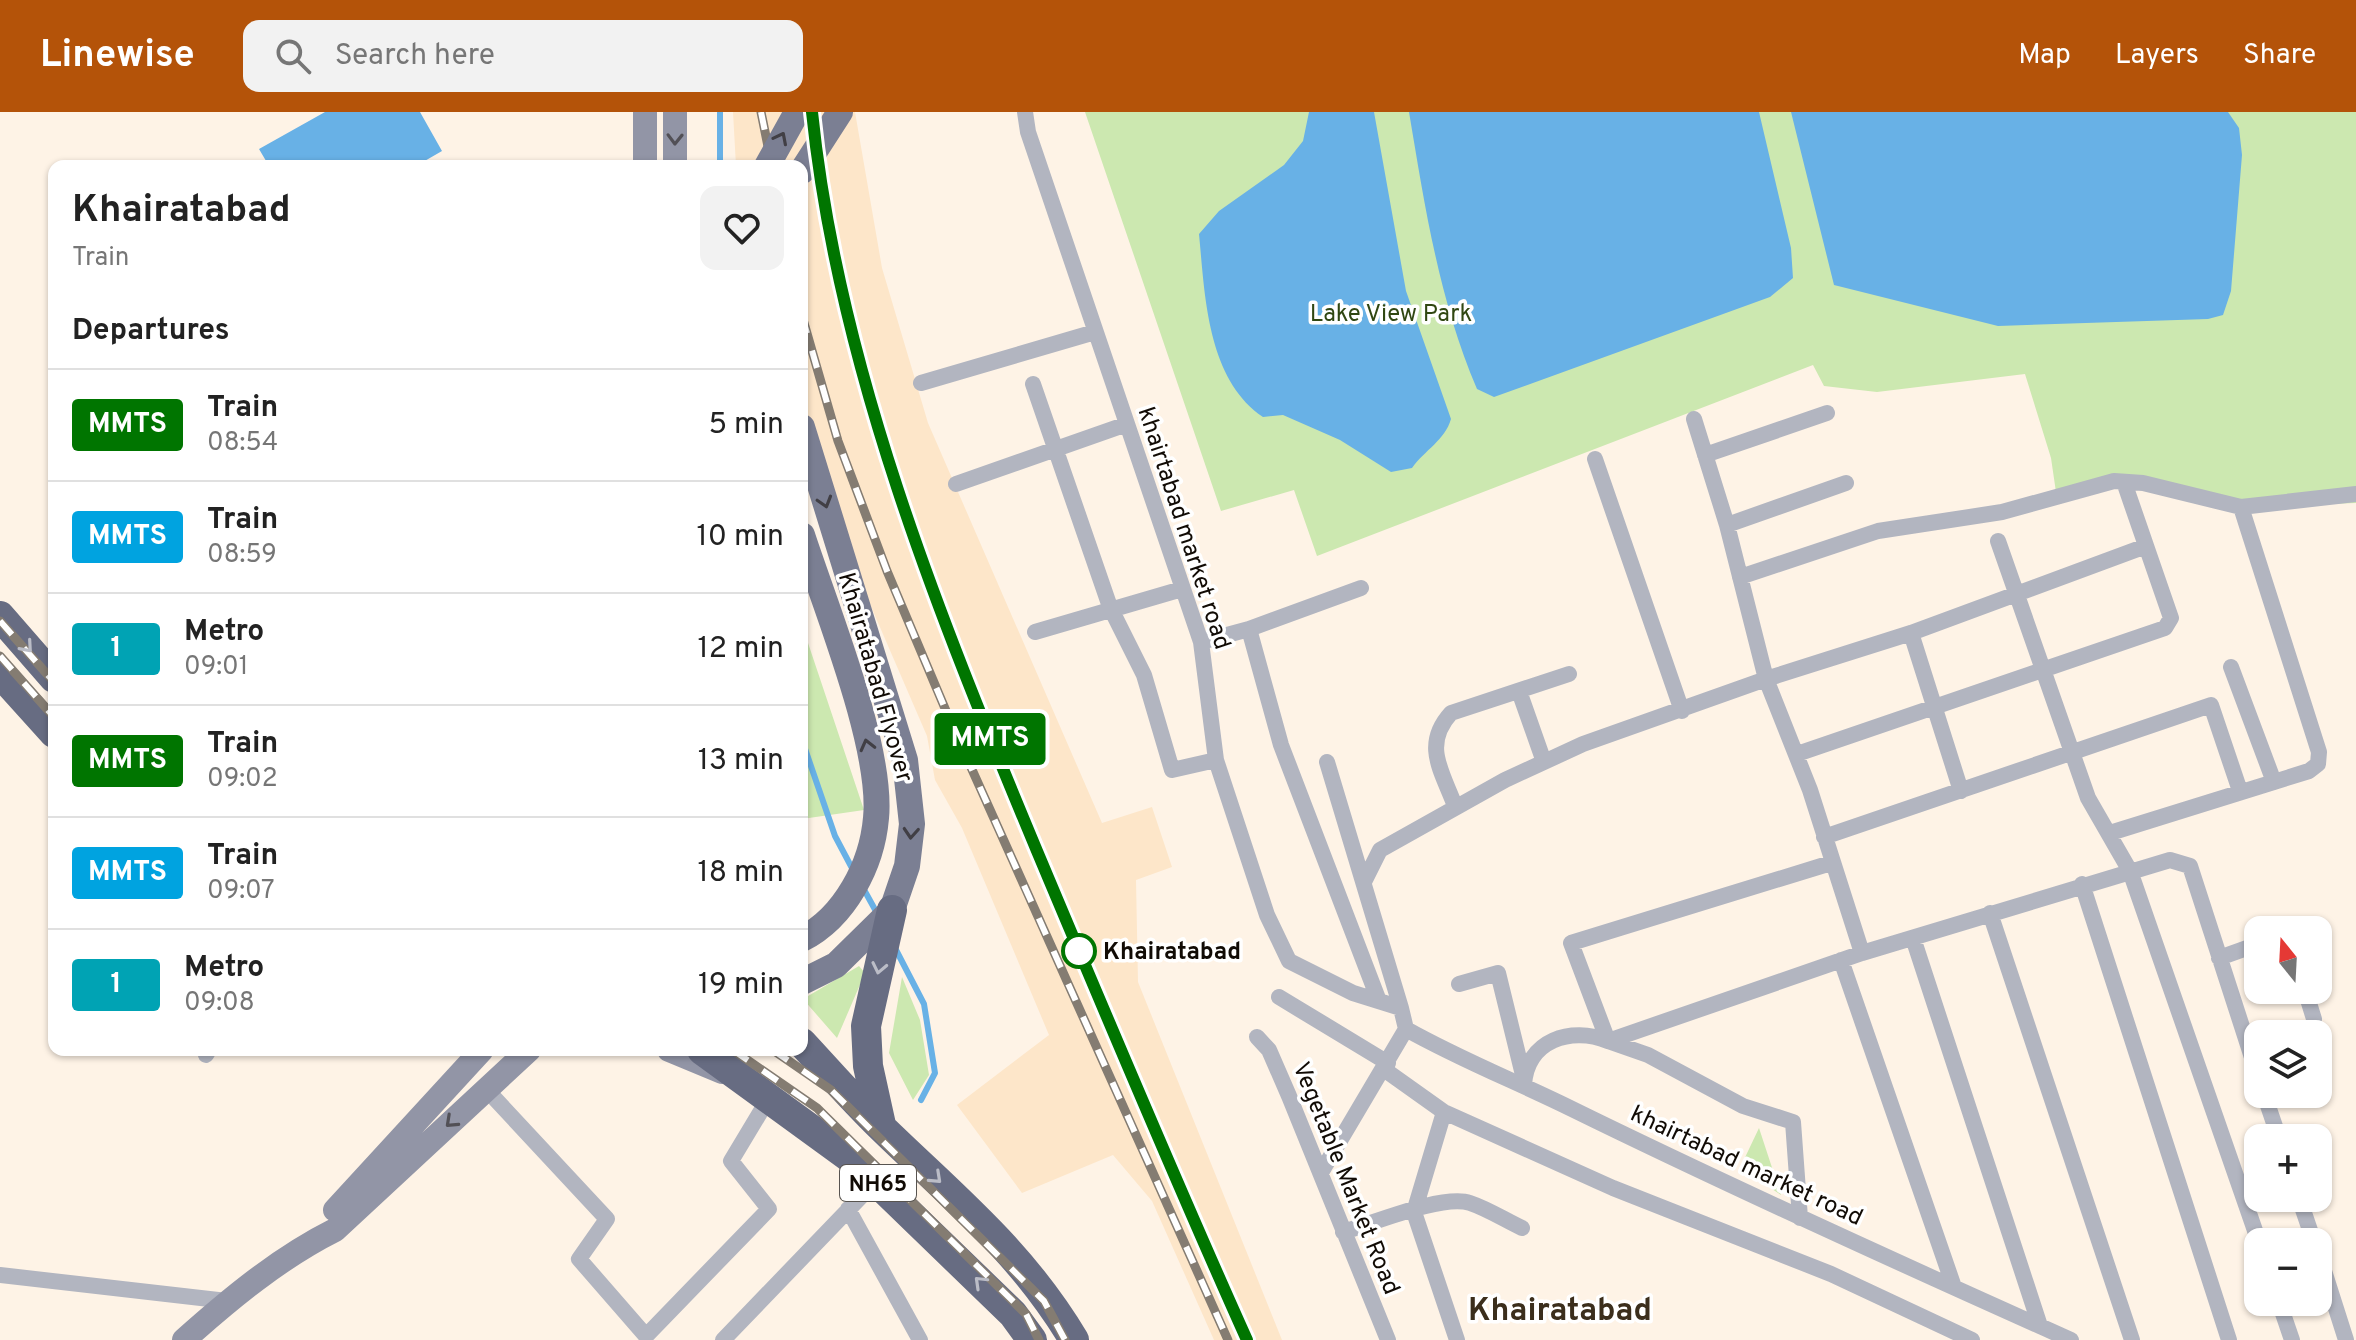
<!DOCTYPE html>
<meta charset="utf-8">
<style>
:root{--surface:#fff;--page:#f2f2f2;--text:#222;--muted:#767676;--line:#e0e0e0;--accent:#b45309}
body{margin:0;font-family:Overpass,sans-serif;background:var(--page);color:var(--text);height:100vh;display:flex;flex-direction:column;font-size:30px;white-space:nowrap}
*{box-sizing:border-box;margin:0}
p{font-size:26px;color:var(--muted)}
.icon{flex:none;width:44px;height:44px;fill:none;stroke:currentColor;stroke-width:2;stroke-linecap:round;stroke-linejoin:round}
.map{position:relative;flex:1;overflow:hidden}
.side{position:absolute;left:48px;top:48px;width:760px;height:896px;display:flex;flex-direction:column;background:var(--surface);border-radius:16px;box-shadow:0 2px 6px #0004}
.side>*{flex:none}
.badge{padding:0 16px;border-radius:6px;font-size:28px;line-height:52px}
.needle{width:52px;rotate:342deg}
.controls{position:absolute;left:2244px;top:804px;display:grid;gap:16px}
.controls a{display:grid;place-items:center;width:88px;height:88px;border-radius:16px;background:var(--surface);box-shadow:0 2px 6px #0004;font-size:40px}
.map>.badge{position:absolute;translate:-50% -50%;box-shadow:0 0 0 4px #fff}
h2{padding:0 24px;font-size:30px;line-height:72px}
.round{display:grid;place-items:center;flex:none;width:84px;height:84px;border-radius:16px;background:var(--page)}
.overview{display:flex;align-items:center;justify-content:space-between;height:136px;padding:0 24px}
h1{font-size:38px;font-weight:700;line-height:60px}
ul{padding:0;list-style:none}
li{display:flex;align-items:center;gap:24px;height:112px;padding:0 24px;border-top:2px solid var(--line)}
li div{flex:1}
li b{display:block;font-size:30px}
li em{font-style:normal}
li .badge{min-width:88px;font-weight:700;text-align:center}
header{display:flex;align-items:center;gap:48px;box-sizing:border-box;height:112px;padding:0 40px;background:var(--accent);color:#fff}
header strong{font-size:38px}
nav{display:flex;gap:44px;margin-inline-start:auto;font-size:28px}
.search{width:560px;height:72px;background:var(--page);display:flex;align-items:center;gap:20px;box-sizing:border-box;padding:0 28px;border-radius:16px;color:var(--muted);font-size:30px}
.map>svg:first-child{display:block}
.built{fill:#fde6c9}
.green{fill:#cce8b0}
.water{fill:#68b1e6}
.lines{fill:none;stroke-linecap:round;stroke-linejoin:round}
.stream{stroke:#68b1e6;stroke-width:6}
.street{stroke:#b2b5c0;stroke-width:16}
.secondary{stroke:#9295a6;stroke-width:24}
.primary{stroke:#7b7f93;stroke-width:26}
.highway{stroke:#676c82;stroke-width:30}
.rail-casing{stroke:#847c72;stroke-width:9}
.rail{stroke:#fff;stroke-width:6;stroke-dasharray:18;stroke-linecap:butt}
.primary-bridge{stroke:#7b7f93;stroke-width:26}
.oneway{stroke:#413f45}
.oneway2{stroke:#525056}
.oneway3{stroke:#bbbdc7}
.line-casing{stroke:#fff;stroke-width:18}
.line{stroke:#007500;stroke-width:12}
.stop-dot{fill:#fff;stroke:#007500;stroke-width:4}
.labels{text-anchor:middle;stroke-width:7;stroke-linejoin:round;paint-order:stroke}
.shield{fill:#fff;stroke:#585450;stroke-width:2}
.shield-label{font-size:22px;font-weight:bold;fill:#110b05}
.park-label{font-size:24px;fill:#304712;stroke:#fff}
.street-label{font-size:24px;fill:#110b05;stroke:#fff}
.stop-label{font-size:24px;font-weight:bold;fill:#110b05;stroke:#fff;text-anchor:start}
.district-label{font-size:32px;font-weight:bold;fill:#3b2e1c;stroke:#fff}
</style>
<header>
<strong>Linewise</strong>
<div class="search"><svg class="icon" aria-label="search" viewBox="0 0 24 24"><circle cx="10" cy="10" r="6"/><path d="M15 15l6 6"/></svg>Search here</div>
<nav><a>Map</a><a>Layers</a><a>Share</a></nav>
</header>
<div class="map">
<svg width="2356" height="1228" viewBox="0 0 2356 1228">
<rect width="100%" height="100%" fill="#fef3e6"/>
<path class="built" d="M733,0h122l27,156 46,155 174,400 50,-16 20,60 -36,13 2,102 144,358h-68l-62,-139 -39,-46 -91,38 -65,-88 92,-70 -87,-207 -27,-48 -8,-44 -67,-155 -58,-160v-255h-66z"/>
<path class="green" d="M1085,0h1271v391l-115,4 -111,-24 -73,16 -6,-41 -26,-84 -148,18 -53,-6 -11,-21 -496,191 -23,-66 -73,21z
M802,513l62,185 -62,9z
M859,854l6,7 -28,65 -34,-39z
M902,865l18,43 9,55 -16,25 -24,-47z
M1759,1016l22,67 -41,-27z"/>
<path class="water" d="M325,0h95l22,39 -26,15h-147l-10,-17z
M1309,0h65l32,179 45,128c-6,21 -26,31 -39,49l-21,4 -51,-32 -57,-25 -20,2c-56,-38 -58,-121 -64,-183l20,-23 65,-46 19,-24z
M1409,0h350l32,136 2,30 -23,19 -276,100 -17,-8c-38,-89 -52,-182 -68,-277z
M1791,0h437l11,16 3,27 -11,136 -8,24 -15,4 -210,7 -164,-41z"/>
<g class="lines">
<path class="stream" d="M720,54v-54
M802,628l33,96 18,34
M862,774l16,29
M894,834l30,58 11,69 -14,27"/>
<path class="street" d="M1025,0l3,20 173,510 15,118 51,155 22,46 64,32 48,15 5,21 -84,142
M921,271l174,-51
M1033,272l77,223 34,68 28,95 44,-10
M1694,307l33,106 39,154 44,111 52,163
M1705,343l122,-42
M1595,347l87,252
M956,372l171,-60
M1727,413l119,-42
M1998,429l90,257 42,73 129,371
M1740,465l138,-46 124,-19 112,-31 29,2 98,24 115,-13
M1249,517l32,116 98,256
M1035,520l147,-43
M1911,521l50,158
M1201,530l48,-13 112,-41
M2231,555l43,115
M1519,579l25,71
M1797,642l368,-126 6,-10 -47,-136
M1327,650l74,246
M1455,694c-13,-35 -33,-61 -4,-93l118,-39
M2110,721l199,-62 9,-7 1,-12 -78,-245
M1824,725l387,-132 29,86
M1365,768l15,-30 125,-70 78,-36 183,-65 145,-46 235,-87
M2082,772l147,456
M1990,801l142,427
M1913,826l127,388
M2219,846l39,-14
M1841,848l113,327
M1459,872l39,-11 26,106
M2305,878l9,29
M1279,885l109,66
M1406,917c53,30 109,52 164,79 165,81 333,157 501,232
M1257,925l12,13 20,46 99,244
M206,943l3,-5
M1385,958l59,42 169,76 218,86 141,66
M1524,973c3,-45 47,-59 84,-44l254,-88 308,-93 20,6 68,210
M486,977l121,130 -28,40 67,77 123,-127 -38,-48 39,-65
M2264,982l15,44
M1444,1000l-30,100 43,128
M2299,1086l15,44
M848,1097l72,131
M1800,1106l-7,-96 -50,-16 -95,-51 -40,-14 -37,-98 260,-80
M1343,1120c31,-9 100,-38 127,-29 18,6 35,17 52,25
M2318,1140l28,88
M0,1163l227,26
M2279,1190l13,38
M723,1228l153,-159"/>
<path class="secondary" d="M645,54v-54
M675,54v-54
M669,938l53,22
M335,1098l147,-160
M184,1228c46,-41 95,-82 151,-110l194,-180"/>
<path class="primary" d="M802,315l103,333 7,64 -5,42 -15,44 -56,55 -34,17
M802,423c23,71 81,212 74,283 -4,47 -31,99 -74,121"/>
<path class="highway" d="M0,504l54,62
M0,561l54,60
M802,931c26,28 52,58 80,85 72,70 139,123 192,212
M702,938l154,112 157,152 19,26
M881,1013l-13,-59 -2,-40 26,-116"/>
<defs>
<path id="rail" d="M761,0l11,54
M812,0c26,256 127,503 225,739 68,164 137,327 210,489
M802,204l36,125 49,130 65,154 276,615
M0,509l54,61
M0,544l54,61
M733,938l84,58 209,206 13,26
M773,938l58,40 213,211 21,39"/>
</defs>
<use href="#rail" class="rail-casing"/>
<use href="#rail" class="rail"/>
<path class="primary-bridge" d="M767,54l30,-54
M802,59l38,-59"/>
</g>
<defs><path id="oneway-chevron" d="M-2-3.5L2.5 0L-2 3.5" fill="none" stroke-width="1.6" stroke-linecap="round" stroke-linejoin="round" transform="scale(2)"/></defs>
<g class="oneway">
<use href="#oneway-chevron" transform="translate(781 26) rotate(-63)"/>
<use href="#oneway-chevron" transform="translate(825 390) rotate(73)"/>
<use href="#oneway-chevron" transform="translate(867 633) rotate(-104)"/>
<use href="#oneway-chevron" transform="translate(911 721) rotate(94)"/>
</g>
<g class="oneway2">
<use href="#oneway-chevron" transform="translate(675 27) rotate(91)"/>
<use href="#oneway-chevron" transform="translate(451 1010) rotate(137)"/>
</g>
<g class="oneway3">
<use href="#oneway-chevron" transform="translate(27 535) rotate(49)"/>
<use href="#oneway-chevron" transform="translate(879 856) rotate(102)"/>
<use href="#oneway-chevron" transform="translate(936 1066) rotate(43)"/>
<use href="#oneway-chevron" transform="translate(980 1170) rotate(-136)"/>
</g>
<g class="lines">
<defs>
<path id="line" d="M812,0c26,254 127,504 225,739 69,164 137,327 210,489"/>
</defs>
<use href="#line" class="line-casing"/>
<use href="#line" class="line"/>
</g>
<circle class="stop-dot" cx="1079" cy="839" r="16"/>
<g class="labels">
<rect class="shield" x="840" y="1053" width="76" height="36" rx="6"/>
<g class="shield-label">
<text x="878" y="1079">NH65</text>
</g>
<g class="park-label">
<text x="1391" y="209">Lake View Park</text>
</g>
<g class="street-label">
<text transform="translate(1185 416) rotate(72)" y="8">khairtabad market road</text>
<text transform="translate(876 565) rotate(74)" y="8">Khairatabad Flyover</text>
<text transform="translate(1747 1053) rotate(25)" y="8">khairtabad market road</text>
<text transform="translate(1347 1066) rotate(68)" y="8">Vegetable Market Road</text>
</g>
<g class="stop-label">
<text x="1103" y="847">Khairatabad</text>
</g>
<g class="district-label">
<text x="1560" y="1208">Khairatabad</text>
</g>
</g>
</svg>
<div class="controls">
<a><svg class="needle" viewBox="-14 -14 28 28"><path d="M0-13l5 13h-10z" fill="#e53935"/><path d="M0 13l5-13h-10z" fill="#767676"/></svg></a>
<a><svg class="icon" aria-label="layers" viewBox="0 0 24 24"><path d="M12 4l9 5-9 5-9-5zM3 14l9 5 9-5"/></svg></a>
<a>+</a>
<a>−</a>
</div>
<b class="badge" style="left:990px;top:627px;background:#007500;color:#fff">MMTS</b>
<section class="side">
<div class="overview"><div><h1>Khairatabad</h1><p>Train</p></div><a class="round"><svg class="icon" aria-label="heart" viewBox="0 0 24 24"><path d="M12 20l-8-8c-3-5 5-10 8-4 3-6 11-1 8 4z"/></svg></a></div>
<h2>Departures</h2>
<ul>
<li><span class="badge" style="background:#007500;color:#fff">MMTS</span><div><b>Train</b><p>08:54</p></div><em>5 min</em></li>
<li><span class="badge" style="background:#00a3e0;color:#fff">MMTS</span><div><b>Train</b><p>08:59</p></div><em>10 min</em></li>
<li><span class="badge" style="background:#00a3b4;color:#fff">1</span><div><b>Metro</b><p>09:01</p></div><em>12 min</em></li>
<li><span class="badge" style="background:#007500;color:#fff">MMTS</span><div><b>Train</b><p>09:02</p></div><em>13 min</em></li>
<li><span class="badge" style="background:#00a3e0;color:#fff">MMTS</span><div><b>Train</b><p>09:07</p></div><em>18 min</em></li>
<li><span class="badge" style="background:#00a3b4;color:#fff">1</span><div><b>Metro</b><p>09:08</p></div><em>19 min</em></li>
</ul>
</section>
</div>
